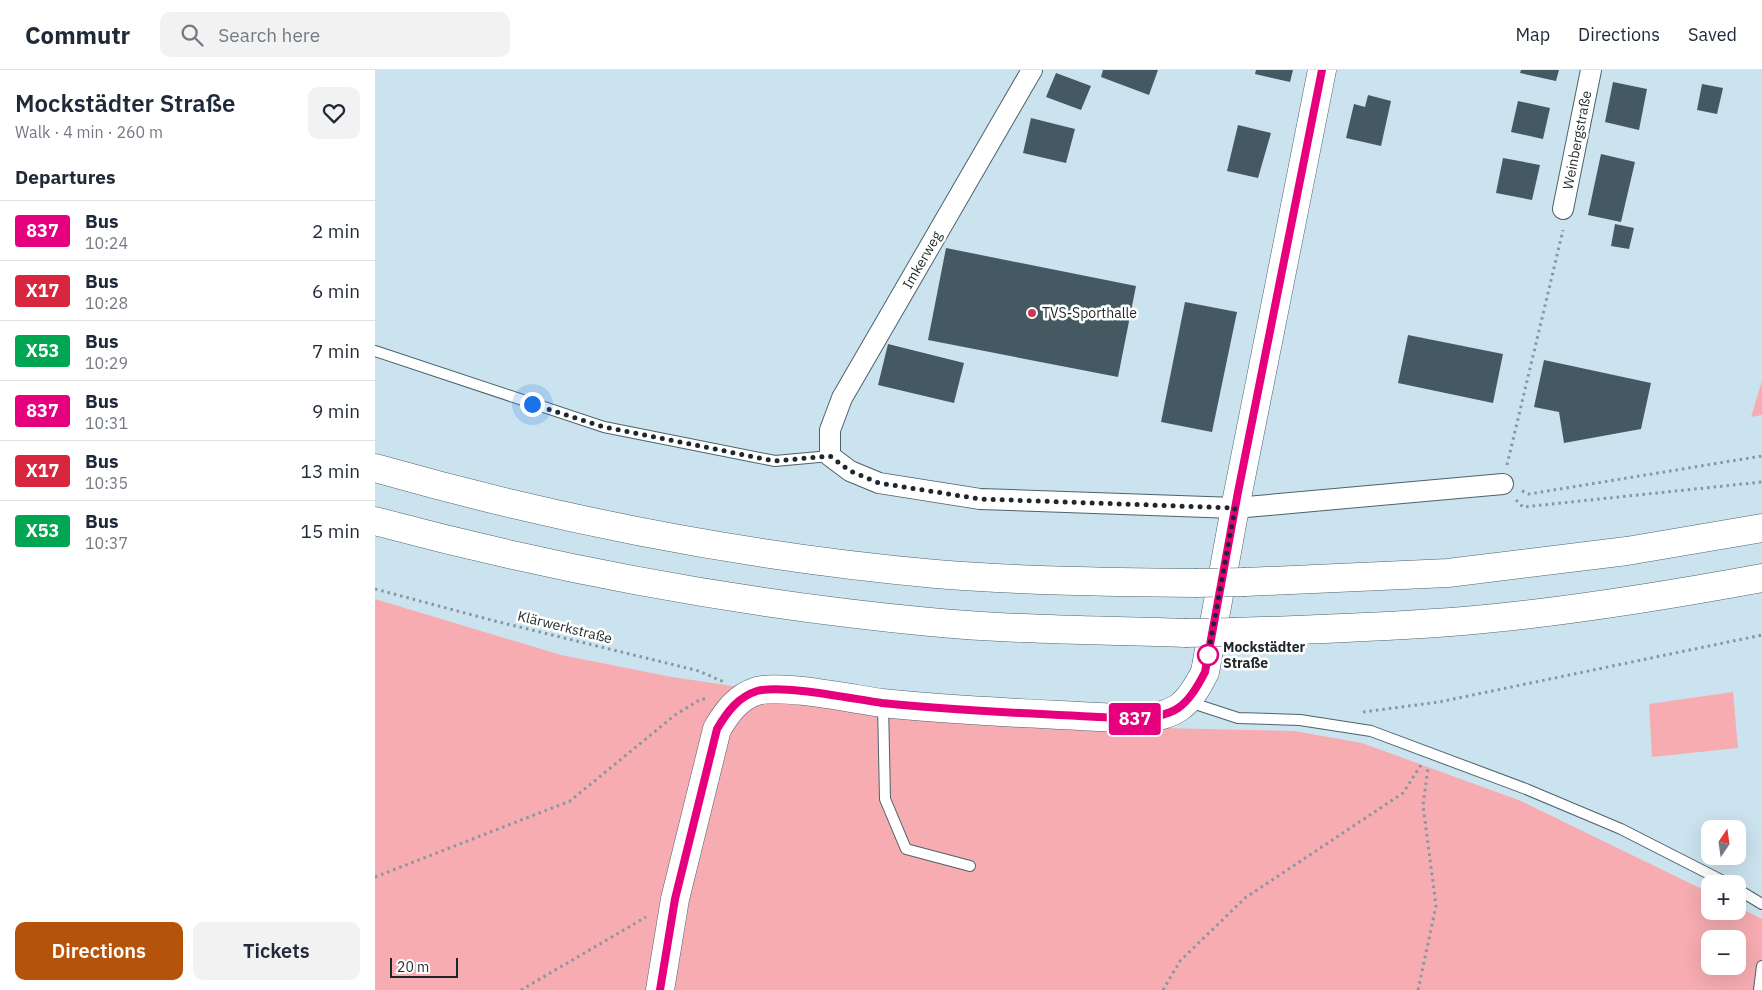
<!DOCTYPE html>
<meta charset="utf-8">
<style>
:root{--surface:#fff;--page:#f2f2f3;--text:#1f2937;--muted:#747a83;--line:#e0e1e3;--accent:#b45309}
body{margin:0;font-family:"IBM Plex Sans",sans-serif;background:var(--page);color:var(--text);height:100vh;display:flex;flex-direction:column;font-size:19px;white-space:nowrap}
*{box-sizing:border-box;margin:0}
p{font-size:16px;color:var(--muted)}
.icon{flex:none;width:28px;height:28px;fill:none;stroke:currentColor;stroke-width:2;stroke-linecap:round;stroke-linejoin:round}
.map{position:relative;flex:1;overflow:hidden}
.drawer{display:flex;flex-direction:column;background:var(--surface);width:375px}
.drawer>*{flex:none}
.badge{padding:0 10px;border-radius:4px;font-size:18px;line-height:32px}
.needle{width:32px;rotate:13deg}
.controls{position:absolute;left:1326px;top:750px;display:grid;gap:10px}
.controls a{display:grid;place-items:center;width:45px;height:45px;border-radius:10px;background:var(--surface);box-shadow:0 5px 20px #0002;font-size:25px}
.scale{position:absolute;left:15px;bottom:12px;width:68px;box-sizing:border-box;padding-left:5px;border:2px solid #1e272b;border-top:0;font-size:14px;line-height:18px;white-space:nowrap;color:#1e272b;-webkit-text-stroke:4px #fff;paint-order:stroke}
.you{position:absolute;width:25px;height:25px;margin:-12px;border:4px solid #fff;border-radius:50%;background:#1a73e8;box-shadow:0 0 0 8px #1a73e833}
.map>.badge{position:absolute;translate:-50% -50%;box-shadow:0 0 0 2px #fff}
h2{padding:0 15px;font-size:19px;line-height:45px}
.round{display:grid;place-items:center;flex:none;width:52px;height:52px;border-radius:10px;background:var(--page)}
.headline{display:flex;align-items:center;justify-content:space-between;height:85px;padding:0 15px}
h1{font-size:24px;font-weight:600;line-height:38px}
.cta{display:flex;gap:10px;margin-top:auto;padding:10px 15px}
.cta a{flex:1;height:58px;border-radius:10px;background:var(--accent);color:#fff;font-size:20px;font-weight:600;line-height:58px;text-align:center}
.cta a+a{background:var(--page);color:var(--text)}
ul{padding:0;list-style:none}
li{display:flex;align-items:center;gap:15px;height:60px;padding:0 15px;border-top:1px solid var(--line)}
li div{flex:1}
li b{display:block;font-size:19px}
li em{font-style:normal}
li .badge{min-width:55px;font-weight:700;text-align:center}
header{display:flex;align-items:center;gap:30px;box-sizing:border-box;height:70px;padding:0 25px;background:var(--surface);border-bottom:1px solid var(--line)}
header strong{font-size:24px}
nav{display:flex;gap:28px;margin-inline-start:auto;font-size:18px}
.search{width:350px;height:45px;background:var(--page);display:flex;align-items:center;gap:12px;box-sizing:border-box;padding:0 18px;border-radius:10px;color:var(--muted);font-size:19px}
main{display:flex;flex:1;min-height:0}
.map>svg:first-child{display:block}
.green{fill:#f6acb0;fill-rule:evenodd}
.building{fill:#455963}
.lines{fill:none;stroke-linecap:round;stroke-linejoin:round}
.lane-casing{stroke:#4d626c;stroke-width:12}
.street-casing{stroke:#4d626c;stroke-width:22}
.secondary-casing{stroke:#4d626c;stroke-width:29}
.highway-casing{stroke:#4d626c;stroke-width:29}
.path{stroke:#8597a0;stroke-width:3;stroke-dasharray:2.5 4;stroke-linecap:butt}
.lane{stroke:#fff;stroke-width:10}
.street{stroke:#fff;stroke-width:20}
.secondary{stroke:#fff;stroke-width:28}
.highway{stroke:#fff;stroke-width:28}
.highway-bridge-casing{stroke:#4d626c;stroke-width:29;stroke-linecap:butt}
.highway-bridge{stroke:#fff;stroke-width:28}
.line-casing{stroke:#fff;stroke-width:11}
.line{stroke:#e6007e;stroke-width:8}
.walk{stroke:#1e272b;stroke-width:5;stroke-dasharray:0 9}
.poi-dot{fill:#c93852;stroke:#fff;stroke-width:2}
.stop-dot{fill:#fff;stroke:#e6007e;stroke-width:2.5}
.labels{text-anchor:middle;stroke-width:5;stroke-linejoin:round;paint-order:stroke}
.street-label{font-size:14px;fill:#1e272b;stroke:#fff}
.poi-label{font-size:14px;fill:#1e272b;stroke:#fff;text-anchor:start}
.stop-label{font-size:14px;font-weight:bold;fill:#1e272b;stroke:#fff;text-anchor:start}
</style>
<header>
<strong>Commutr</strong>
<div class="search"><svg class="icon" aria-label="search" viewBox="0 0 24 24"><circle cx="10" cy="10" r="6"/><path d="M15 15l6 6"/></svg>Search here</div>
<nav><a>Map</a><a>Directions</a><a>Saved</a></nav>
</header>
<main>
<section class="drawer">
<div class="headline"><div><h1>Mockstädter Straße</h1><p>Walk · 4 min · 260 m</p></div><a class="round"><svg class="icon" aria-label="heart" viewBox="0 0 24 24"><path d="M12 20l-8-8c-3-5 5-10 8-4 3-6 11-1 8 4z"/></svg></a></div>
<h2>Departures</h2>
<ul>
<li><span class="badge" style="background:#e6007e;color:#fff">837</span><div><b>Bus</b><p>10:24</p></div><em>2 min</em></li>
<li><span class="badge" style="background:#d7263d;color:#fff">X17</span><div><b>Bus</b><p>10:28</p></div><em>6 min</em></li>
<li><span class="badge" style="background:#00a651;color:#fff">X53</span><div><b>Bus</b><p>10:29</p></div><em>7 min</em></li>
<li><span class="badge" style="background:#e6007e;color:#fff">837</span><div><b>Bus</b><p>10:31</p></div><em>9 min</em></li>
<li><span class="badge" style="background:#d7263d;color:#fff">X17</span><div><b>Bus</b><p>10:35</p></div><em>13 min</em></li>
<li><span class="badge" style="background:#00a651;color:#fff">X53</span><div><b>Bus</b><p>10:37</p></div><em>15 min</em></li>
</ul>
<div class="cta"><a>Directions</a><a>Tickets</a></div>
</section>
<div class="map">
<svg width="1387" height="920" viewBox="0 0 1387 920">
<rect width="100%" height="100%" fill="#cbe3ee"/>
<path class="green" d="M1387,311v34l-11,2z
M0,529l186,56 111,22 313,47 309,7 68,12 159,58 189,92v18h27l1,-4 24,12v71h-1387zM1335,869h27v27h-27z
M1358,622l5,56 -86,9 -3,-53z"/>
<path class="building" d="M728,0h55l-9,25 -48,-18z
M881,0h37l-3,12 -35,-8z
M1146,0h38l-3,11 -36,-8z
M681,3l35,13 -10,24 -35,-13z
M1238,12l34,7 -8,41 -34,-8z
M1327,14l21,4 -6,26 -20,-4z
M993,25l23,6 -10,45 -35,-8 8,-34 11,3z
M1143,31l32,7 -7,31 -32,-7z
M656,48l44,11 -9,34 -43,-10z
M863,55l33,8 -13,45 -31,-7z
M1226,84l34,8 -14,60 -33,-7z
M1128,88l37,7 -8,35 -36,-7z
M1240,154l19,4 -5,21 -18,-3z
M571,178l190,38 -18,91 -190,-37z
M810,232l52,10 -25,120 -51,-10z
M1033,265l95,19 -10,49 -95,-20z
M513,274l76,19 -10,40 -76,-18z
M1169,290l107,23 -10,46 -77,14 -5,-31 -25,-5z"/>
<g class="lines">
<defs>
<path id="lane" d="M0,281l229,76 171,34 55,-5
M814,632l49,16 62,2 71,11 155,58 95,40 108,55
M508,634l2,95 21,50 64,17
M1362,819l25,15
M1384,920l3,-24"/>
<path id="street" d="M657,0l-190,328 -12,32v26l20,15 29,12 101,16 255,9 268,-24
M1188,139l28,-139"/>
<path id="secondary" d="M285,920l15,-91 42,-170c10,-17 21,-32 40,-38 25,-7 96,8 125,12 84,9 170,11 254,16 39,-3 51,-11 69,-47l30,-164 87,-438"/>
<path id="highway" d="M0,398c183,52 372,89 561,106 86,7 173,8 259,9
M0,451c182,49 367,83 555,101 84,8 170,8 255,11
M870,512l203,-9 179,-22 135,-23
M860,562c72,-2 144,-5 216,-10 104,-8 208,-25 311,-44"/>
</defs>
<use href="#lane" class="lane-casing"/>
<use href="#street" class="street-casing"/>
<use href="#secondary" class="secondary-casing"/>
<use href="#highway" class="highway-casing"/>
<path class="path" d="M1132,395l56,-235
M1147,421l7,3 233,-38
M1141,430l7,7 239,-25
M0,519l120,32 204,50 25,11
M988,642l76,-10 323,-67
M0,807l195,-76 105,-86 26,-16h6
M146,920l125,-73
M788,920l17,-29 65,-63 158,-105 18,-28
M1043,920l18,-84 -13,-101 5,-37"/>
<use href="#lane" class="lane"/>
<use href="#street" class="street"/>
<use href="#secondary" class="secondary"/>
<use href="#highway" class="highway"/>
<defs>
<path id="highway-bridge" d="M820,513l50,-1
M810,563l50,-1"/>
</defs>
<use href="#highway-bridge" class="highway-bridge-casing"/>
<use href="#highway-bridge" class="highway-bridge"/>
</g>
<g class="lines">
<defs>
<path id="line" d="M285,920l15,-91 42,-170c10,-17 21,-32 40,-38 26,-7 96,8 125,12 84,9 170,11 254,16 39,-3 51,-11 69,-47l33,-180 84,-422"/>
</defs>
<use href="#line" class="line-casing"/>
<use href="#line" class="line"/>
<path class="walk" d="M157,334l72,23 171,34 55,-5 20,15 29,12 101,16 255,9 -27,147"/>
</g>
<circle class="poi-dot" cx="657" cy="243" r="5"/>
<circle class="stop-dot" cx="833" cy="585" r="10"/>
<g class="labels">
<g class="street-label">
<text transform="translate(1202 70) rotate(-79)" y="5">Weinbergstraße</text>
<text transform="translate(547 190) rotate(-60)" y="5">Imkerweg</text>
<text transform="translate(190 557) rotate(14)" y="5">Klärwerkstraße</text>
</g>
<g class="poi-label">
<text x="667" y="248">TVS-Sporthalle</text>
</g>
<g class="stop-label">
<text x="848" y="582">Mockstädter<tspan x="848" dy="16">Straße</tspan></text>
</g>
</g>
</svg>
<div class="controls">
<a><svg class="needle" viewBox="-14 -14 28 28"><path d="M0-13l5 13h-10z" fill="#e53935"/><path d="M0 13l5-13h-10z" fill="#747a83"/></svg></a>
<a>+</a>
<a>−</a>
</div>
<div class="scale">20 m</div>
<div class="you" style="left:157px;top:334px"></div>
<b class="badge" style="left:760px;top:649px;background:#e6007e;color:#fff">837</b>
</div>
</main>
